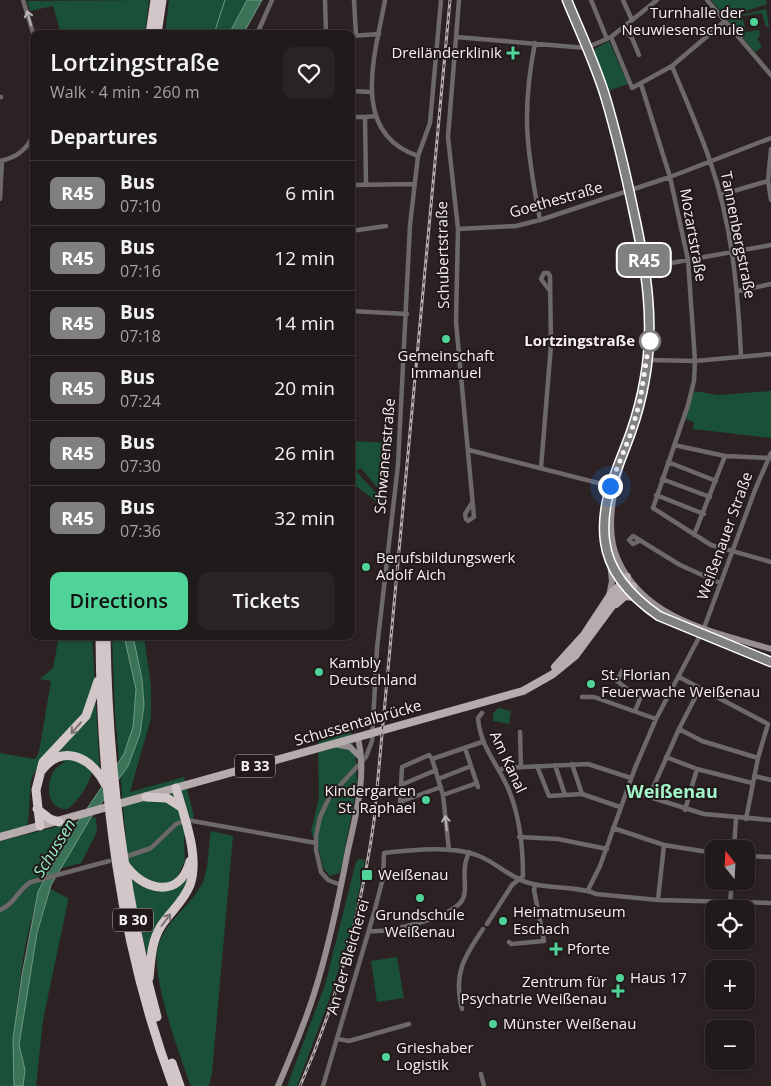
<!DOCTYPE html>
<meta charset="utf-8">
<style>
:root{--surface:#211a1b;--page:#292324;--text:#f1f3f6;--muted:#a2a1a3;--line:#3e383a;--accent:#50d398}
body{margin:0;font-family:"Open Sans",sans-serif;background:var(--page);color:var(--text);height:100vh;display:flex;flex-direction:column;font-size:19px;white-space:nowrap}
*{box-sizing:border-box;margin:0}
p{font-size:16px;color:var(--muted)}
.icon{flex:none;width:28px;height:28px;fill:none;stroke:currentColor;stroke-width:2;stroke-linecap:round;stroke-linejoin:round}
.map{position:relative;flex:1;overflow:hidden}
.details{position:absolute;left:30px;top:30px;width:325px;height:610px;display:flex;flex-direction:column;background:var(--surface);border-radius:10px;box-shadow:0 1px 4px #0004,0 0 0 1px var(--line)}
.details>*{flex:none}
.badge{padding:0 10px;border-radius:8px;font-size:18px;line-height:32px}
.needle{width:32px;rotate:342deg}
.buttons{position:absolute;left:705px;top:840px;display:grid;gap:10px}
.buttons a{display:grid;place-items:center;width:50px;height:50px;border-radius:10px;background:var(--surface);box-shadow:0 1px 4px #0004,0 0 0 1px var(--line);font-size:25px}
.you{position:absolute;width:25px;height:25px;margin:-12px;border:4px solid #fff;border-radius:50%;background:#1a73e8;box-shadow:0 0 0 8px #1a73e833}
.map>.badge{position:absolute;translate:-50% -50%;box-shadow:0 0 0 2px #fff}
h2{padding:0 20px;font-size:19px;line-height:45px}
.round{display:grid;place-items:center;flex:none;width:52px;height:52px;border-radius:10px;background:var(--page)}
.overview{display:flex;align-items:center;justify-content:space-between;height:85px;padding:0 20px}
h1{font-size:24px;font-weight:600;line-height:38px}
.action{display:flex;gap:10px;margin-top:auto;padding:10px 20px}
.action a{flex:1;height:58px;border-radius:10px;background:var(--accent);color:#111;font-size:20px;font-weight:600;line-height:58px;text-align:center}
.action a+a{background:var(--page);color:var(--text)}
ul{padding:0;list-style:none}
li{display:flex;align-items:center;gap:15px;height:65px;padding:0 20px;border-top:1px solid var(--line)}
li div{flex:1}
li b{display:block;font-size:19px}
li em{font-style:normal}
li .badge{min-width:55px;font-weight:700;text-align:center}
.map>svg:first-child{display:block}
.green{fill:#1a5038}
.water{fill:#3a7357;stroke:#739886}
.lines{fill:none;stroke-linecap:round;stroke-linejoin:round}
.stream{stroke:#739886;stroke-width:1}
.street{stroke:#6d6869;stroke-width:4.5}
.secondary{stroke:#968e90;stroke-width:6}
.primary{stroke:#b6abad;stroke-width:8}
.highway{stroke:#d3c6c8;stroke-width:9}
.rail-casing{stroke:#b5adaf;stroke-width:3}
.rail{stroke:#22191b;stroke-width:1;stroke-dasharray:4;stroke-linecap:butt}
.oneway{stroke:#b9b3b4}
.oneway2{stroke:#7a7072}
.line-casing{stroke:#fff;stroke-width:11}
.line{stroke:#808080;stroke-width:8}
.walk{stroke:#f7f0f2;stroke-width:5;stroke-dasharray:0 9}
.poi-dot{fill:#50d398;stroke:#22191b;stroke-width:2}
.stop-dot{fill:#fff;stroke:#808080;stroke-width:2.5}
.labels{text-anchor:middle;stroke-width:4;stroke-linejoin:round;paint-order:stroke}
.shield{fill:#22191b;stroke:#b7b0b2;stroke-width:1}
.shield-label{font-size:14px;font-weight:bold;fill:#f7f0f2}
.poi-label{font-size:15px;fill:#f7f0f2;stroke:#22191b;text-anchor:start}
.street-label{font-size:15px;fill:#f7f0f2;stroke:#22191b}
.stop-label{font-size:15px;font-weight:bold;fill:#f7f0f2;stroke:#22191b;text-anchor:end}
.water-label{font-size:16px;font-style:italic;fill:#97efc2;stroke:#22191b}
.quarter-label{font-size:18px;font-weight:bold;fill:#a2f4c9;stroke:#22191b}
</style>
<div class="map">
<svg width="771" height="1086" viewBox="0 0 771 1086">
<rect width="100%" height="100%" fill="#2c2224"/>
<path class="green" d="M149,0l-4,34h-84l-8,-28 -23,5 -3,-10z
M169,0h78l-18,34h-64z
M711,0h55l1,4 -27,9 1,2 25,-6 3,17 -3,1 -4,-14 -20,3 4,16 13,-2 1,6 -3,2 5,9 -7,5z
M609,41l19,43 -20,7 -15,-41z
M694,391l24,4 53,-4v47l-78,-9 1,-7 -9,-3z
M351,441l41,2 -6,55 -25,-30 -5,3 28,31 1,6 -34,-26z
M59,636h33l8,138 -20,-17 -39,3 -10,20 -3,43 -5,5 -23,6v-81l35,6 4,-7 12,-71 -11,-2 13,-11z
M112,636h32l7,50v32l-21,74 54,-15 10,39 -10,22 1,23 -7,14 10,5 -40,81 -19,-86 -14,-161z
M499,708l12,3 -2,13 -16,-3v-8z
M351,732l5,30 1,25 -16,82 -2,4 -9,3 -7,-8 -5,-22 -7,-14 8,-35 -1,-55z
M65,759l20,3 7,11c-5,15 -12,25 -24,36 -21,1 -23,-23 -14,-38 2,-4 8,-7 12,-10l-9,1z
M96,817l1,15 -16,31 -33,9c-27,57 -35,151 -34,214h-14v-245z
M211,831l22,5 -21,236 -3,14h-18c-11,-29 -41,-112 -33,-140 8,-25 32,-40 44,-62 7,-14 6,-37 9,-53z
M359,859l6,1 -12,62 -24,78 -32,86h-10l38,-101 31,-123z
M50,889l18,9v3l-25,119 -7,66h-13l2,-16 -6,-25 18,-111z
M397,957l7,41 -27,4 -6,-41z"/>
<path class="water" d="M247,0h15l-19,34h-14z
M124,636h9l9,43 2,26 -4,29 -12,32 -38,53 -39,66 -14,48 -18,112 6,25 -2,16h-9l-1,-47 9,-64 16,-83 10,-20 28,-47 48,-71 9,-27 3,-38z"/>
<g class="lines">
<path class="stream" d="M214,34l11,-34"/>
<path class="street" d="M23,0l11,36
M325,0l1,34
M354,0l2,35
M385,0c-9,52 -37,133 33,156
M459,0l-11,137 10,92 -2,93 18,195 -6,4 -2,-2 -1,-5 7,-11
M591,0l16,39
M623,0l9,20
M707,0l64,75
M623,27l9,11 7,17
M257,34l15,-34
M351,36l28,-2
M456,37l130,11 25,-11 46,-37
M611,37l21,51 40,-22 53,-45
M535,43c-14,70 -8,108 5,177
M672,66c13,32 27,63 38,95 22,63 28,130 31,195
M641,84l29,93 18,83 7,101 -1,20 -6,24 -35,103 58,37 60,17
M351,91l20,1
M0,97h1
M351,117h14
M771,149l-3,32 3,19
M0,161c16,-3 28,-12 34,-28
M351,185l64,-1
M366,185l-1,-68 11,-1
M720,195l48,-14
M0,199l2,-38
M458,229l58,-3 24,-6 130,-43 101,-39
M351,231l35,-5
M660,265l111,-20
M738,291l33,-7
M351,311l56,3
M648,360l47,1 76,-7
M674,445l51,11 45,2
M469,450l141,36
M668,462l48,19
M541,468l10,-123 -1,-69 -2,-3h-4l-3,6 9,12
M662,479l48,18
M656,495l48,19
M694,535l31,-79
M639,541l-6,3 -4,-4 4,-4 47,29 40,18
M622,671l-5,10 23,18 -5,12
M679,677l89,47 -10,34 -12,61
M582,697h12l62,22
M482,713l-4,5c2,28 19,45 30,70 11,26 15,60 15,88l-11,9 -25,39
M679,729l23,12 56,17
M520,732l1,35
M465,748l13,39
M666,757l31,12 55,14
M432,759l-3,-4 -27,12 -2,35 41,-15
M572,764l10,30
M555,765l10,30
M537,766l12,30 33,-2 38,13
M499,770l5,-2 84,-4 43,14
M754,776l17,4
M438,779l33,-13
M401,785l35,-15
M627,790l77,24 67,6
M443,795l34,-12
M649,797l30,-68 21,-41
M685,810l12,-41
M613,828l51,17 50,8
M519,837l39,2 49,10
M734,849l2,-31
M449,850l-6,-55 -11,-36 50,-17
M128,856l23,-8 25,-24 11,-4 129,23
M746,856l25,1
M341,885l-13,-5 -7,-8 -5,-22v-14l4,-19 10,-21 36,-39 6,-16 5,-93 21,-183 12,-240 8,-69 12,-33 11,-123
M588,890l12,-24 35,-98 21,-49 48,-91 51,-138 16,-37
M658,900l6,-55
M730,903l2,-22
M0,910c15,-6 18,-21 31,-28l78,-21
M369,931c20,2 79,-13 92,-29 7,-9 2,-24 4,-35 0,-5 2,-10 4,-15
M509,942l2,2 33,-3 -10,-51 1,-5
M462,1009c-9,-35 2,-52 21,-80
M338,1039l11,2 60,-17
M481,1074l3,12
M323,1086l51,-173 9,-35 1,-25c27,-3 70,-8 95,3 18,7 31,22 50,27 20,6 51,3 67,11l62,6 113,3"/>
<path class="secondary" d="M567,0c13,32 28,63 38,96 13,40 22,82 30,123 8,35 15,69 15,106 0,25 -3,51 -10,75 -11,47 -43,114 -22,160 27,60 96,72 153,89
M624,449c-30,67 -29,123 35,167l112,46
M609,596l3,-15 -2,-17
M334,744l16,3 10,10
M278,1086c13,-30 26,-60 36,-92 15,-47 25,-96 34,-144 8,-36 19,-75 10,-112"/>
<path class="primary" d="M616,604l9,-8 9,1
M555,667l29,-32 29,-44 10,-8 10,3
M0,837l523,-146 30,-17 22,-18 51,-69 1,-10"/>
<path class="highway" d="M150,34l5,-34
M157,34l5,-34
M100,636c1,153 19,306 73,450
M106,636c2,130 17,256 51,381
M42,770c22,-28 50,-11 63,14
M146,797l21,1 14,9
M37,809l13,10 9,3
M40,826l-4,-36 7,-28 43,-46 12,-35
M124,863c18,28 56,37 66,-2
M149,978c2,-18 2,-36 12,-52 9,-14 23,-25 29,-41 10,-29 -6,-68 -14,-97
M172,1063l8,23"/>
<defs>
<path id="rail" d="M300,1086c37,-84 61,-174 74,-265l76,-821"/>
</defs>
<use href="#rail" class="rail-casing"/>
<use href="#rail" class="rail"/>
</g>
<defs><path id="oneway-shaft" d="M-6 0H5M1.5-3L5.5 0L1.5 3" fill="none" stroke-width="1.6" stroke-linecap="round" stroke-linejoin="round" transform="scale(1.25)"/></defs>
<g class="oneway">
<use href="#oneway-shaft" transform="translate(29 18) rotate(-106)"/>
<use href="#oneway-shaft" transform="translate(446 823) rotate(-96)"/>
</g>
<g class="oneway2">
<use href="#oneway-shaft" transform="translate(76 728) rotate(131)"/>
<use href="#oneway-shaft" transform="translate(166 920) rotate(-53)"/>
</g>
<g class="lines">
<defs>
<path id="line" d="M567,0c13,32 29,65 39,99 11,37 20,76 28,114 12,55 21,108 11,165 -3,18 -8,37 -14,54 -13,37 -31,69 -26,109 4,33 28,57 54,75l112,46"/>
</defs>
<use href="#line" class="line-casing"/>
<use href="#line" class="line"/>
<path class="walk" d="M610,486l21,-53 9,-32 10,-64v4"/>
</g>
<g class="poi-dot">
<circle cx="754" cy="22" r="5"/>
<path d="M510.5 45.5h5v5h5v5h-5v5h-5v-5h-5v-5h5z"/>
<circle cx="446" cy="339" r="5"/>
<circle cx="366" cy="567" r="5"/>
<circle cx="319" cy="672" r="5"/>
<circle cx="591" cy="684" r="5"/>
<circle cx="426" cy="800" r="5"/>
<rect x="361" y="869" width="12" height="12" rx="2.5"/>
<circle cx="420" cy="898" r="5"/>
<circle cx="503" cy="921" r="5"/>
<path d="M553.5 941.5h5v5h5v5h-5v5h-5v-5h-5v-5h5z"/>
<circle cx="620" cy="978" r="5"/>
<path d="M615.5 983.5h5v5h5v5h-5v5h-5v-5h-5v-5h5z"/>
<circle cx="493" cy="1024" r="5"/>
<circle cx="386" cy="1057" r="5"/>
</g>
<circle class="stop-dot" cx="650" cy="341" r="10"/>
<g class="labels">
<g class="shield">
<rect x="235" y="754.5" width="40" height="23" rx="4"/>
<rect x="113" y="908.5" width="40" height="23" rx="4"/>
</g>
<g class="shield-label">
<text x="255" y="771">B 33</text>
<text x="133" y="925">B 30</text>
</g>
<g class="poi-label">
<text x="744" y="18" text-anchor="end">Turnhalle der<tspan x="744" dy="17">Neuwiesenschule</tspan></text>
<text x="502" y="58" text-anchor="end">Dreiländerklinik</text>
<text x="446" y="361" text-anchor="middle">Gemeinschaft<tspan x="446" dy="17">Immanuel</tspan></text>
<text x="376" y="563">Berufsbildungswerk<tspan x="376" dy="17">Adolf Aich</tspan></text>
<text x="329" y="668">Kambly<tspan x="329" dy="17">Deutschland</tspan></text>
<text x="601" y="680">St. Florian<tspan x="601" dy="17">Feuerwache Weißenau</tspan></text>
<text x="416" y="796" text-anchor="end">Kindergarten<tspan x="416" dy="17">St. Raphael</tspan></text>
<text x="378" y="880">Weißenau</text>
<text x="513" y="917">Heimatmuseum<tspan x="513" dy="17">Eschach</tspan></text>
<text x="420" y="920" text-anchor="middle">Grundschule<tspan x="420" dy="17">Weißenau</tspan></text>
<text x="567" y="954">Pforte</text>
<text x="630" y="983">Haus 17</text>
<text x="607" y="987" text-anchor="end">Zentrum für<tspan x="607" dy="17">Psychatrie Weißenau</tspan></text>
<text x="503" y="1029">Münster Weißenau</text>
<text x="396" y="1053">Grieshaber<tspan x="396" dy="17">Logistik</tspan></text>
</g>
<g class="street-label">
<text transform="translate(556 200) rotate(-16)" y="5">Goethestraße</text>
<text transform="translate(693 235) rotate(80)" y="5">Mozartstraße</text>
<text transform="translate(738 235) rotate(79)" y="5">Tannenbergstraße</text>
<text transform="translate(443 255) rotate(-91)" y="5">Schubertstraße</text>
<text transform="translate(385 456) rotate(-85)" y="5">Schwanenstraße</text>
<text transform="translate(725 536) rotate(-70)" y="5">Weißenauer Straße</text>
<text transform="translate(358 723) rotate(-16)" y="5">Schussentalbrücke</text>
<text transform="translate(508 762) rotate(65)" y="5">Am Kanal</text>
<text transform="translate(348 957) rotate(-74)" y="5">An der Bleicherei</text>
</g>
<g class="stop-label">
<text x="635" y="346">Lortzingstraße</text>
</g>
<g class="water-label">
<text transform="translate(54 848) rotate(-58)" y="6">Schussen</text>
</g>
<g class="quarter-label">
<text x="672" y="798">Weißenau</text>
</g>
</g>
</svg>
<div class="buttons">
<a><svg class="needle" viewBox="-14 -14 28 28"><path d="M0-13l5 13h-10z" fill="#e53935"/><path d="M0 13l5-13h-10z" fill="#a2a1a3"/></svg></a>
<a><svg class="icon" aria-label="locate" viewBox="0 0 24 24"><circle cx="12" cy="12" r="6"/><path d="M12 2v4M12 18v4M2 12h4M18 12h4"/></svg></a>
<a>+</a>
<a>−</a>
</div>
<div class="you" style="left:610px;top:486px"></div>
<b class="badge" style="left:644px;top:260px;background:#808080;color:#fff">R45</b>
<section class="details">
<div class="overview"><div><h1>Lortzingstraße</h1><p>Walk · 4 min · 260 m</p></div><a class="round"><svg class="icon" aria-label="heart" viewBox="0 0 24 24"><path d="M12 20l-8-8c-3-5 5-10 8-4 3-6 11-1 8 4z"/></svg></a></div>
<h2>Departures</h2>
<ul>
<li><span class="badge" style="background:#808080;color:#fff">R45</span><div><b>Bus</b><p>07:10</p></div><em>6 min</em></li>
<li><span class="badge" style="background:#808080;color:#fff">R45</span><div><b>Bus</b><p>07:16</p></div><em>12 min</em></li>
<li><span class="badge" style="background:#808080;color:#fff">R45</span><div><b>Bus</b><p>07:18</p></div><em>14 min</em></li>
<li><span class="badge" style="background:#808080;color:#fff">R45</span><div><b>Bus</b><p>07:24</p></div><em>20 min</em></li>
<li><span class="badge" style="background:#808080;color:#fff">R45</span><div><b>Bus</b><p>07:30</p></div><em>26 min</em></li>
<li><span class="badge" style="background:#808080;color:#fff">R45</span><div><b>Bus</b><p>07:36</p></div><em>32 min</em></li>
</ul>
<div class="action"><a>Directions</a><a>Tickets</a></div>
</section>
</div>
